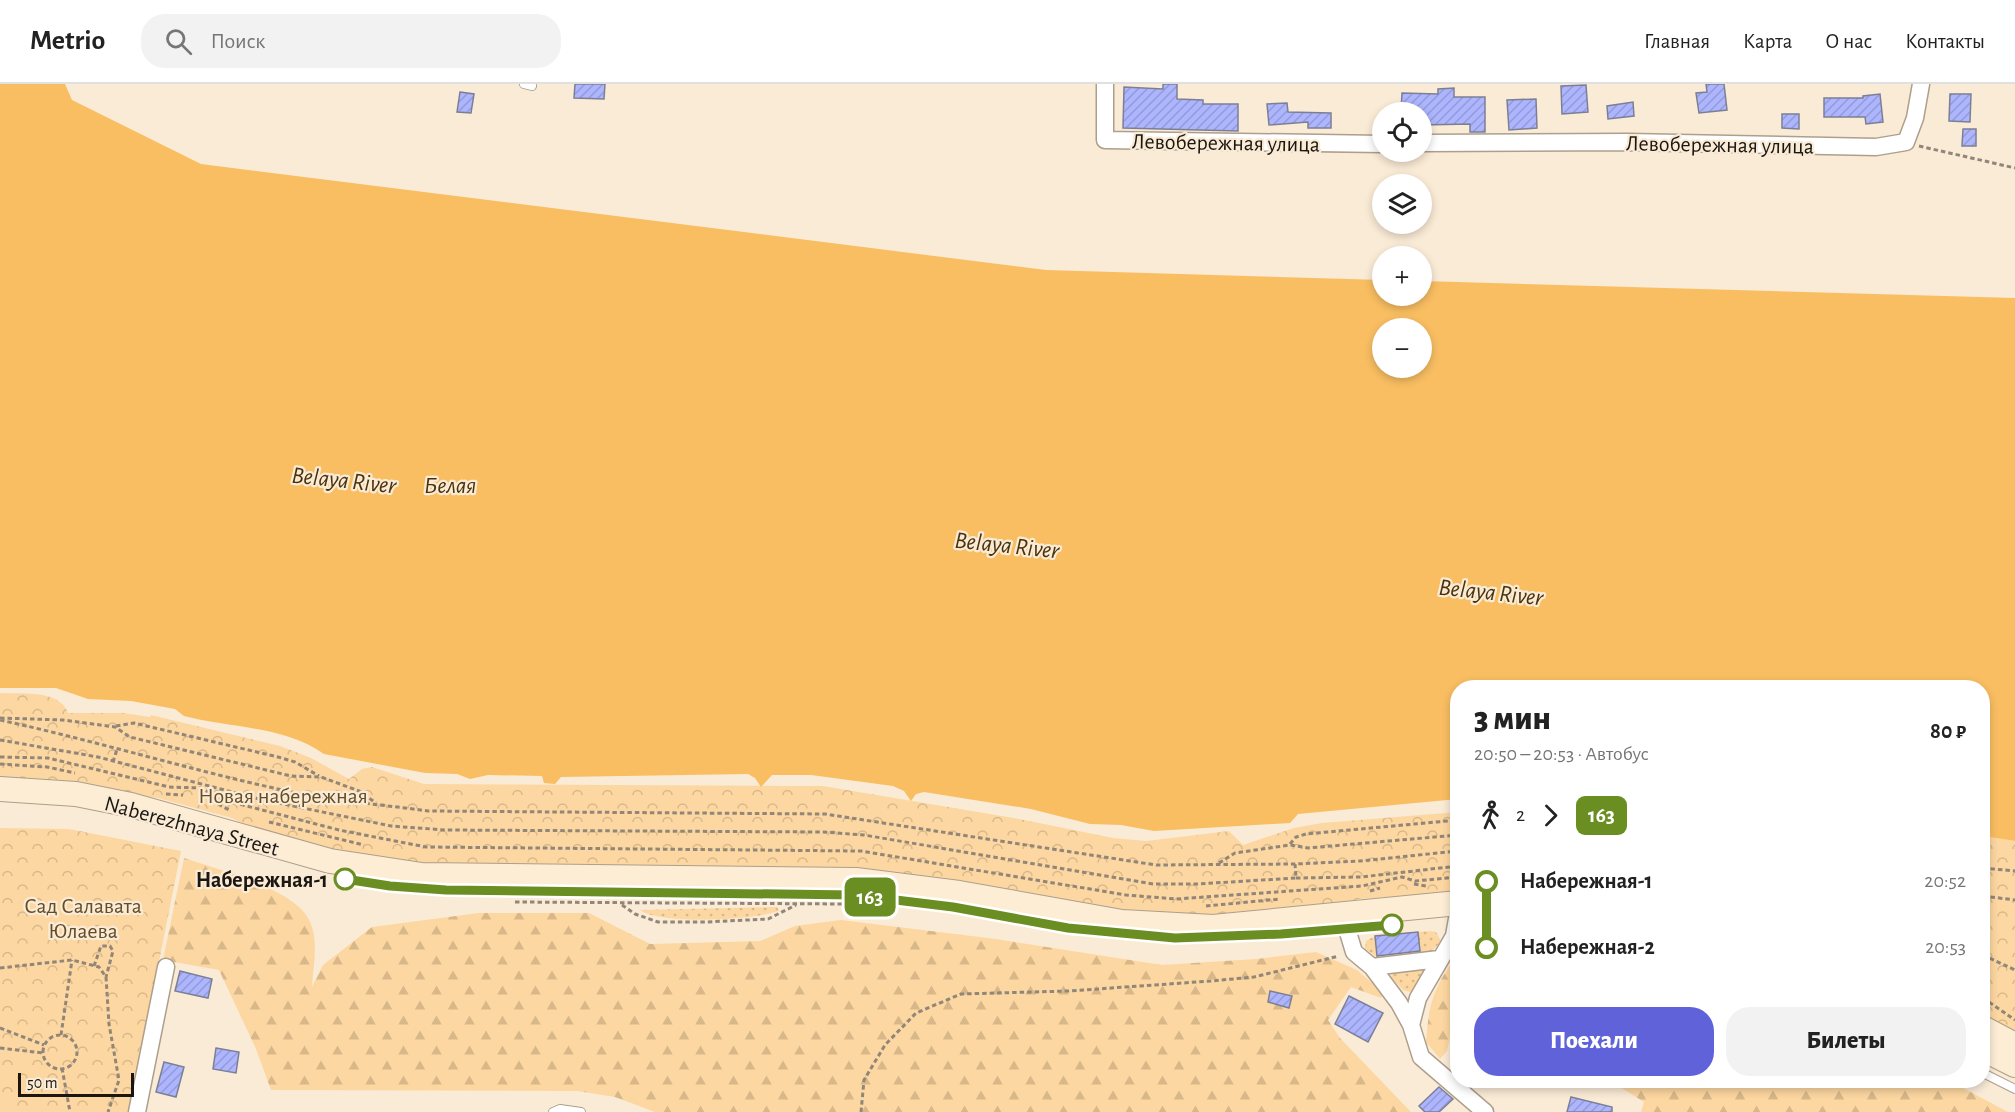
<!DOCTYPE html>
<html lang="ru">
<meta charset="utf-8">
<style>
:root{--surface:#fff;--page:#f2f2f2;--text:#222;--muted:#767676;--line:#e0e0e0;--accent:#6062da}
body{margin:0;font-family:"Alegreya Sans",sans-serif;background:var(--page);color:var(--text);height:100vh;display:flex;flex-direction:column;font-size:22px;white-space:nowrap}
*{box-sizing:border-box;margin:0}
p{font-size:20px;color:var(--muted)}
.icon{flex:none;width:33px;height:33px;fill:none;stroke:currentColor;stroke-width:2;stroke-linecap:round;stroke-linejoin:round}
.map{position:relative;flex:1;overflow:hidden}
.sheet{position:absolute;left:1450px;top:596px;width:540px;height:408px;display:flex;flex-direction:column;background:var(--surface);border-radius:24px;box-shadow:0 3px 9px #0003}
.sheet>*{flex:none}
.badge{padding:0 12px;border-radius:9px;font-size:21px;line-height:39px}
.fabs{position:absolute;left:1372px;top:18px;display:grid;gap:12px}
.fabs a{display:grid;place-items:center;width:60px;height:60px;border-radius:50%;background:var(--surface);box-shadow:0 3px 9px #0003;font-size:30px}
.scale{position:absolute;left:18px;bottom:15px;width:116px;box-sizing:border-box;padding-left:6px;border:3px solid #1b160f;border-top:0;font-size:16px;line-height:21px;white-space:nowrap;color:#1b160f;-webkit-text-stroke:4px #faebd6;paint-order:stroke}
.map>.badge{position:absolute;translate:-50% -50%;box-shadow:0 0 0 3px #fff}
.legs{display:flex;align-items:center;gap:9px;height:66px;padding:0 24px;font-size:20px}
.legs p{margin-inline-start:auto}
.headline{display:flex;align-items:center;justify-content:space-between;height:102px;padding:0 24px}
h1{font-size:33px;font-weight:800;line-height:45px}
.action{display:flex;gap:12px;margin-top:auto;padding:12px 24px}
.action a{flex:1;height:69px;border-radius:24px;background:var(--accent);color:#fff;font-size:24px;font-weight:800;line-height:69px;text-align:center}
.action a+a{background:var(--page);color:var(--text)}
ul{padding:0 24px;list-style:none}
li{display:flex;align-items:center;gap:21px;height:66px;font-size:22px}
li i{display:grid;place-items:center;width:9px;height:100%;margin:0 8px;background:currentColor}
li i::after{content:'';width:15px;height:15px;margin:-8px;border:4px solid;border-radius:50%;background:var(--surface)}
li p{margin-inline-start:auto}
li:first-child i{background:linear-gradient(#0000 50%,currentColor 0)}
li:last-child i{background:linear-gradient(currentColor 50%,#0000 0)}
header{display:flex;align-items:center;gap:36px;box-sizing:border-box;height:84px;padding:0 30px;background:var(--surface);border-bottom:2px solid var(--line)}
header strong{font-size:28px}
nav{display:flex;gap:33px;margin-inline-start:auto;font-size:21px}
.search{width:420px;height:54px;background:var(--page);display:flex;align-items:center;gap:15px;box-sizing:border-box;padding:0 21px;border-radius:24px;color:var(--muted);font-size:22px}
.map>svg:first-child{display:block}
.grass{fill:url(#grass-dots)}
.forest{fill:url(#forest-firs)}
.park{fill:url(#park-crowns)}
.water{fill:#f9be62;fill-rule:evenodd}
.building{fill:url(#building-hatch);stroke:#7c7f94;stroke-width:1.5}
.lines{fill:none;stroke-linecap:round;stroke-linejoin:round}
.lane-casing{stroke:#ad9f8b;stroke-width:10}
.street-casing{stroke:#ad9f8b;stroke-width:19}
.secondary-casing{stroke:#ad9f8b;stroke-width:26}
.path{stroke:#918678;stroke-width:3;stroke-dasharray:4.5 3;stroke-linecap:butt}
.lane{stroke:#fff;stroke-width:8}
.street{stroke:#fff;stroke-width:16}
.secondary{stroke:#fdedd5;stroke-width:24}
.line-1-casing{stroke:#fff;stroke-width:14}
.line-1{stroke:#6b8e23;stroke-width:9}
.stop-1-dot{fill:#fff;stroke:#6b8e23;stroke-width:3}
.labels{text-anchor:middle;stroke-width:4.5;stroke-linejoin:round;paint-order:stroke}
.street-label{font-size:22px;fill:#1b160f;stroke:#faebd6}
.park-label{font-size:22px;fill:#644c26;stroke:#faebd6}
.stop-label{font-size:22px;font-weight:bold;fill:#1b160f;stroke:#faebd6;text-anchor:end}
.water-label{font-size:24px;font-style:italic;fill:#4a320a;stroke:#faebd6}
</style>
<header>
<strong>Metrio</strong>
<div class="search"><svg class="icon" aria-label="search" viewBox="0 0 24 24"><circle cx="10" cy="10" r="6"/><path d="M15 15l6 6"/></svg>Поиск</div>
<nav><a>Главная</a><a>Карта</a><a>О нас</a><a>Контакты</a></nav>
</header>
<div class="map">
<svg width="2015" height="1028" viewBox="0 0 2015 1028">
<defs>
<pattern id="grass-dots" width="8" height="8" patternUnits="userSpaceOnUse" patternTransform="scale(1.5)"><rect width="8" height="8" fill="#fdd7a1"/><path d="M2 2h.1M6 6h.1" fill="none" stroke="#d8b889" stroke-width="1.8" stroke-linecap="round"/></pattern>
<pattern id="forest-firs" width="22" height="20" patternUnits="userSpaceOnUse" patternTransform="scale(1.5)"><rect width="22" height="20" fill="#fdd7a1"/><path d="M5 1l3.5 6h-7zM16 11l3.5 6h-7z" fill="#d8b889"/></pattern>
<pattern id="park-crowns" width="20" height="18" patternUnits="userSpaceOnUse" patternTransform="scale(1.5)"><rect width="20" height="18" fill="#fdd7a1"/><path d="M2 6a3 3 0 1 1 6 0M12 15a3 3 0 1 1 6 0" fill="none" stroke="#d8b889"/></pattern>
<pattern id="building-hatch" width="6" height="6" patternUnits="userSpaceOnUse" patternTransform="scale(1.5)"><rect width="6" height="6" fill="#acb5fd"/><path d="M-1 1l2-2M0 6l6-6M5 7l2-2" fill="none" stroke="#939bd8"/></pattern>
</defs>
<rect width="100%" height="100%" fill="#faebd6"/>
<path class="grass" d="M777,823l2,4c-25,9 -119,14 -139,-1z
M1430,847l6,1 5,9 -9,10 -55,6 -12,-8 1,-8 9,-5z
M1421,884l3,5 -10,20 -11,-3 -12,-13 2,-6z"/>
<path class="forest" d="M184,774c32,11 108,30 124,60 12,21 5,47 4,69l11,-22 49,-38 107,-14h110l61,31 110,-3 35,-15 46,-6 155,19 166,26 94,-6 60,-7 41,18 26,22 -2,6 -30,-11 -23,33 12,18 71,74h-756l-40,-15 -38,-6 -306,-1 -15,-41 -37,-79 -56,-10z
M1458,870v59l-4,3 -7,35 -7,8 -14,-17c3,-41 8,-55 32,-88z
M1616,996h332l60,32h-367l3,-10 -29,-18z"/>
<path class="park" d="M0,609c21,1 60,-4 68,20h56l26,4 1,-2 129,31 31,12 38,21 13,-10 10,-2 52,17 399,2 196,33 94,19 33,3 83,-10 14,14 51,-17 28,-5 136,-11v81l-99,6 -35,8 -148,11 -169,-25 -614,-30 -126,-26 -35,-19 -74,-20 -158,-18z
M0,744l69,1 112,22 -52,261h-129z
M1983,752l32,5v196l-32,-17z"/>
<path class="water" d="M0,0h65l7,16 129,64 845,106 337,10v16h39v-15l593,17v543l-32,-5v-149h-525v112l-160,15 -8,9 -136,8 -33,-6 -31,-1 -59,-15 -107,-17 -8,2 -5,7 -7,-10 -11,-5 -82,-11h-39l-11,12 -6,-9 -7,-4 -187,3 -6,7 -11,-1 -2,-7 -54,-1 -18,4 -13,-5 -32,-1 -101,-19c-39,-28 -94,-26 -140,-38l-9,-7 -44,-8 -43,-2 -32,-11h-56zM1383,244h39v40h-39z"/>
<path class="building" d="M575,0h30l-1,15 -30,-1z
M1163,0h14v15l26,1v4h35v27l-115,-3 1,-41 39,2z
M1706,0h18l3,26 -28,3 -3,-20 11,-1z
M1586,1l2,27 -26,2 -1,-28z
M1454,4v9h31v35h-15v-8l-48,1v-13h-21l1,-19 36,1v-5z
M460,8l14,2 -3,19 -14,-1z
M1880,10l3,28 -17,2 -1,-7h-41v-19h39v-2z
M1950,10h21l-1,28 -21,-1z
M1536,15l1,29 -28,2 -2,-30z
M1633,18l1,14 -26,3 -1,-13z
M1287,19l1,9 43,1v15h-23v-6l-39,3 -2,-21z
M1782,30h17v15l-17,-1z
M1963,45h13v17h-14z
M1418,848l2,19 -43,5 -2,-20z
M180,887l32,8 -4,19 -33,-7z
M1270,907l22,5 -3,12 -21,-6z
M1349,912l34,17 -15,29 -33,-18z
M216,964l23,4 -3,21 -23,-4z
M164,978l20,5 -8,30 -20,-5z
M1439,1003l14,12 -14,13h-14l-6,-6z
M1571,1013l41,10v5h-45z"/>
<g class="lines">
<defs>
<path id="lane" d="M524,0l8,2
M1983,989l32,16
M553,1028l7,-3 21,3"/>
<path id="street" d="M1105,0v56l278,4
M1422,59l206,-1 248,5 30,-5 9,-24 6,-34
M1347,845l7,23 18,15 27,36 12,22 10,32 64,55
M1372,883l67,-8
M1411,941l7,-27 36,-62 3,-17
M137,1028l29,-145"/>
<path id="secondary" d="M0,705l76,5 55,11 199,56 92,14 434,5 103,13 163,29 91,5 245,-24
M1983,944l32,17
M1983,965l32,16"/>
</defs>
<use href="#lane" class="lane-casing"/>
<use href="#street" class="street-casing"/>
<use href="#secondary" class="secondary-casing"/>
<path class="path" d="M1919,62l96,22
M0,634l63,2 52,7 15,10 161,39 30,1 38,14 17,12
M0,636c101,22 200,53 301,74 42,8 85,11 127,17l397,3 331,51 139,-1
M116,642l18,-3 144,34 17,5 24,14
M0,656l98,17 161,42 132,27 54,4 378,2 41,3 289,49h44l99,-6 -1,-14 65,-3 98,-10
M0,673l48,1 121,29 32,1 19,11 119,31 87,17 435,4 265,44 50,4 186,-13 40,-9 13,4 43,-4
M113,678l4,-13
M0,680l47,3 28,6
M166,710l17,1
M218,720l13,7
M300,723l3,-13
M269,738l95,23
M1290,760l6,-7 10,-3 152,-14
M1219,779l16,-10 55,-8 18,3 150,-13
M1983,784l32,3
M1296,794l65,-1 97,-11
M1414,800l12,2
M1370,807l10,-3
M1983,812l32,4
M515,818l329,2
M622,821l13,9 23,8h48l62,-3 28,-14
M1206,822l74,-7
M1983,871l32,15
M94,882l7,-20h9l3,5 -7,26
M0,884l72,-8 27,7 7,10 3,47 10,56 -11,32
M1983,914l32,22
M0,944l44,17
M61,951l11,-75
M43 968a17 17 0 1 1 34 0a17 17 0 1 1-34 0Z
M0,964l43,5
M62,984l8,44
M861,1028l3,-32 21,-35 31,-32 45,-19 108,-3 142,-10 43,-4 85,-21"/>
<use href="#lane" class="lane"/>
<use href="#street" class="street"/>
<use href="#secondary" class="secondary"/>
</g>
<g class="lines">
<defs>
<path id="line-1" d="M345,795l45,7 56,4 409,5 98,12 115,21 107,10 106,-4 111,-9"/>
</defs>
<use href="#line-1" class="line-1-casing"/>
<use href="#line-1" class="line-1"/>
</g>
<g class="stop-1-dot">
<circle cx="345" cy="795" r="10"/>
<circle cx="1392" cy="841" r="10"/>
</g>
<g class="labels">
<g class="street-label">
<text transform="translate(1226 58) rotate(1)" y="8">Левобережная улица</text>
<text transform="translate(1720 60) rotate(1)" y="8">Левобережная улица</text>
<text transform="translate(192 741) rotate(15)" y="8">Naberezhnaya Street</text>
</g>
<g class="park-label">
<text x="283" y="719">Новая набережная</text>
<text x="83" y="829">Сад Салавата<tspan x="83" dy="25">Юлаева</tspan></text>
</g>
<g class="stop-label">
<text x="328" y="803">Набережная-1</text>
</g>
<g class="water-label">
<text transform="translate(344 396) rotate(6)" y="8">Belaya River</text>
<text x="450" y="409">Белая</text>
<text transform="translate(1007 461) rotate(6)" y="8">Belaya River</text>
<text transform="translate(1491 508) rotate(6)" y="8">Belaya River</text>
</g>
</g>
</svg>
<div class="fabs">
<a><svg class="icon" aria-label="locate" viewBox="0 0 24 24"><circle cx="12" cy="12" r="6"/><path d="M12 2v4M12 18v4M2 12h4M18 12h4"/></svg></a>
<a><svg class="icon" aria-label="layers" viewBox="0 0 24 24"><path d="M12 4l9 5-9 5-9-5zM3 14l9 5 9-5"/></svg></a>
<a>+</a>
<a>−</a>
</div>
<div class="scale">50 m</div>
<b class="badge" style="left:870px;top:813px;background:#6b8e23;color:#fff">163</b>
<section class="sheet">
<div class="headline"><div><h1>3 мин</h1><p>20:50 – 20:53 · Автобус</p></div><b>80 ₽</b></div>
<div class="legs"><svg class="icon" aria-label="walk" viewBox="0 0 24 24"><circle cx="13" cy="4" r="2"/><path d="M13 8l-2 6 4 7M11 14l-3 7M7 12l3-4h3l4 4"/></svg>2<svg class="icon" aria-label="forward" viewBox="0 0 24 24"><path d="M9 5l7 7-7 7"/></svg><b class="badge" style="background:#6b8e23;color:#fff">163</b></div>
<ul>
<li><i style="color:#6b8e23"></i><b>Набережная-1</b><p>20:52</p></li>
<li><i style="color:#6b8e23"></i><b>Набережная-2</b><p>20:53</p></li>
</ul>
<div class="action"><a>Поехали</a><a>Билеты</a></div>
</section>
</div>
